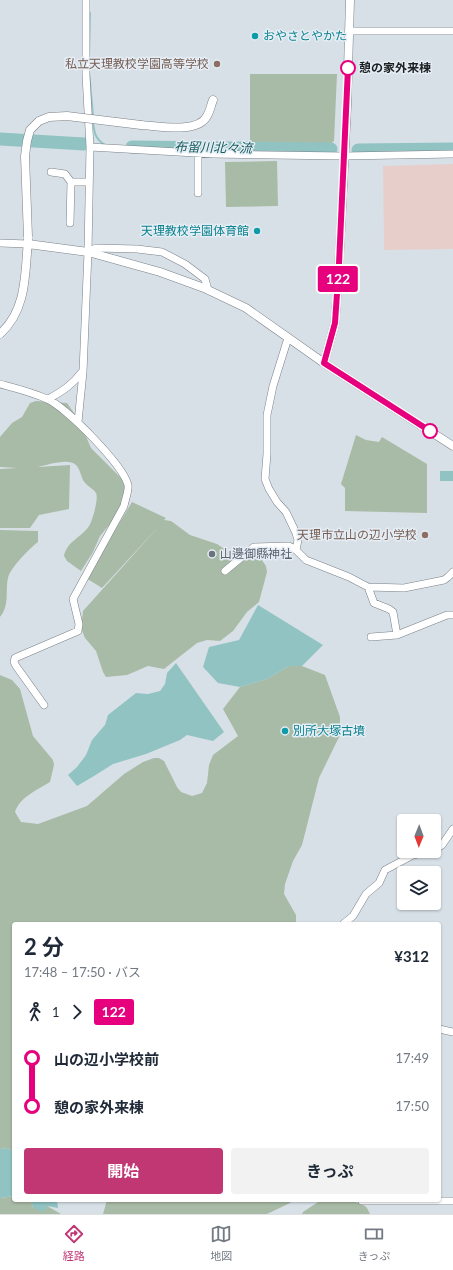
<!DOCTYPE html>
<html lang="ja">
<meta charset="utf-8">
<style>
:root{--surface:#fff;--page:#f2f2f3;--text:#1f2937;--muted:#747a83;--line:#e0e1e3;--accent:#c03774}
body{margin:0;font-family:Lato,"Noto Sans JP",sans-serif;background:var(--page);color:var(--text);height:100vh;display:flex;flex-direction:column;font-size:15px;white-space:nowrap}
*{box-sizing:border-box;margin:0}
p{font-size:13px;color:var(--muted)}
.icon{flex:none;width:22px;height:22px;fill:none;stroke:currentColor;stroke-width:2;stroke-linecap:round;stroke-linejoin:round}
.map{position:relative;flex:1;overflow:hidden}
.side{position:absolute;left:12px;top:922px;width:429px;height:280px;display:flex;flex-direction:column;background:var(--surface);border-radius:4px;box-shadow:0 1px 3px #0004}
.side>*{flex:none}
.badge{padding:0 8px;border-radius:3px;font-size:14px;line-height:26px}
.needle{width:26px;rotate:181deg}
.tools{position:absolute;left:397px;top:814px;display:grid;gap:8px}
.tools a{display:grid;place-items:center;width:44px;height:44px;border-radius:4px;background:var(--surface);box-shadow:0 1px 3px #0004;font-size:20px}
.map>.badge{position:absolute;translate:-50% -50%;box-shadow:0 0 0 2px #fff}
.legs{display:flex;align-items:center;gap:6px;height:44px;padding:0 12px;font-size:13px}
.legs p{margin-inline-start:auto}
.head{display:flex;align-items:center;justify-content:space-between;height:68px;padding:0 12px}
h1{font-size:22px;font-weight:700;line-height:30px}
.button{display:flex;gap:8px;margin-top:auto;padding:8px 12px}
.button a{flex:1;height:46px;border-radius:4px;background:var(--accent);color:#fff;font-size:16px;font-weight:700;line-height:46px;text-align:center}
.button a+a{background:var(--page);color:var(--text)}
ul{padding:0 12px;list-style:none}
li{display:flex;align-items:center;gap:14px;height:48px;font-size:15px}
li i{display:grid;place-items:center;width:6px;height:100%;margin:0 5px;background:currentColor}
li i::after{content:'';width:10px;height:10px;margin:-5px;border:3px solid;border-radius:50%;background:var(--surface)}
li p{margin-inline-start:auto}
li:first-child i{background:linear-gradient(#0000 50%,currentColor 0)}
li:last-child i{background:linear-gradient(currentColor 50%,#0000 0)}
.dock{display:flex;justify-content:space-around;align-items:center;height:56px;border-top:1px solid var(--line);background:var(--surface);font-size:11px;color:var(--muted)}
.dock a{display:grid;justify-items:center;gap:2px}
.dock .active{color:var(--accent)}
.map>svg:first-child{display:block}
.medical{fill:#e8ceca}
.green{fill:#a8bba6}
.water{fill:#91c3c3}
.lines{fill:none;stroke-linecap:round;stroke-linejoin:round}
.stream{stroke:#91c3c3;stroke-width:2}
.river{stroke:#91c3c3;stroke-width:13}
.minor-casing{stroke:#7a8188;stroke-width:8}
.tertiary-casing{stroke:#7a8188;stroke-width:9}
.minor{stroke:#fff;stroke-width:7}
.tertiary{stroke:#fff;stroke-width:8}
.tertiary-bridge-casing{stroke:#7a8188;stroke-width:9;stroke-linecap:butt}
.tertiary-bridge{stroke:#fff;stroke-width:8}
.line-1-casing{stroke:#fff;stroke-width:9}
.line-1{stroke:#e6007e;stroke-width:6}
.culture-dot{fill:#0f9aa8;stroke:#e5edf5;stroke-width:1.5}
.education-dot{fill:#8d6e63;stroke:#e5edf5;stroke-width:1.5}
.stop-1-dot{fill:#fff;stroke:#e6007e;stroke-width:2}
.worship-dot{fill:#6b7280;stroke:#e5edf5;stroke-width:1.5}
.labels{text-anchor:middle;stroke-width:3;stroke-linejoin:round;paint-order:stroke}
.culture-label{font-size:12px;fill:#0d838f;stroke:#e5edf5;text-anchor:start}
.education-label{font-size:12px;fill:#785e54;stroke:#e5edf5;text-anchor:end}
.stop-label{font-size:12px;font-weight:bold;fill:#1e2123;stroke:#e5edf5;text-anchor:start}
.worship-label{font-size:12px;fill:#5b616d;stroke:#e5edf5;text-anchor:start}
.water-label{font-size:13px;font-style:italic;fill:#185d5e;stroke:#e5edf5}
</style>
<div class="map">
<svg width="453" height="1214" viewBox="0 0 453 1214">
<rect width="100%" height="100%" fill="#d8e0e7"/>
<path class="medical" d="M453,164v85l-69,1 -1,-84z"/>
<path class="green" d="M250,74h87l-3,67 -5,4 -79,1z
M277,161l1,45 -52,1 -1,-45z
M36,401l31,2 12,17 12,28 34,34 2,12 -12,24 -15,18 -7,16 -12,19 -14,-10 -3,-5c3,-15 17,-18 25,-30 3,-4 10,-28 7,-33 -3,-5 -10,-7 -13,-13 -2,-4 -3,-10 -6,-14 -7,-9 -29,-1 -39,1l32,-2 -1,44 -30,6 -9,13h-30v-59l18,-1 -18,-1v-30l12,-14 10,-6 8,-14z
M356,435l10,5 13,2 3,-5 45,27v49l-82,-2v-23l-4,-4z
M132,502l34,16 -2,2 7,1 19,14 27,9 19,13 23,-1 7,10 1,6 -8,30 -12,10 -14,19 -13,10 -13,-1 -10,3 -33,26 -16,-3 -21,9 -21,2 -3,-5 -7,-21 -11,-13 -4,-10 2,-17 78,-87 -59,64 -16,-10z
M0,530l38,1v11c-8,6 -28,26 -30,36 -3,13 2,27 -8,39z
M289,666h13l23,9 15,42v18l-21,43 -17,67 -9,16 -8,23 -1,10 12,21v9h-282v229l-6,-5 -8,1v-474l12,5 8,9 13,47 20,24 1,5 -4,17c-13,8 -30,15 -35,30l6,10 17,2 49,-18 37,-32 19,-12 11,-4h5l5,3 13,26 4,5 11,4 10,-3 5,-10 2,-18 4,-10 25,-19 -15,-27 17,-22 27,-8z
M14,1196v4h17l2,8 14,-2 14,8h-61v-16z
M107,1200h185l-2,3 -23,11h-164z
M324,1200c10,0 36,-1 43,8 1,2 2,4 3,6h-68l1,-2 15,-10z"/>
<path class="water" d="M440,471h13v10h-13z
M258,605l65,40 -21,21h-13l-22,13 -27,8 -22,-4 -15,-16 6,-20 30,-7z
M176,663l48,69 -11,9 -26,-6 -7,5 -34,14 -33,10 -19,12 -17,10 -9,-11 9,-8 9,-12 6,-15 13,-15 3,-10 28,-22 12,1 12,-3 5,-7 2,-11z
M8,1148l6,5v43l-14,2v-49z
M31,1200h26l1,8 -11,-2 -2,6 -12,-4z"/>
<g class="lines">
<path class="stream" d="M89,13h1l-1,45
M89,71l4,45
M93,121c1,11 2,18 12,24"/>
<path class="river" d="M0,139l84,5
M132,147l199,2
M358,150l95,-1"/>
<defs>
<path id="minor" d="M349,31h104
M90,147l123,7 131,2 109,-2
M198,153v40
M51,172l14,2 6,8 -1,41
M71,182h18
M0,243l28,1
M88,252l8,-4 41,1 25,3 23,12 20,15 3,11
M288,338l-15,48 -6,29v39l-2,25 4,10 8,13 9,10 10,21 2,7 -2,10
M0,384c15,4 32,8 47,15 19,8 76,66 81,86 1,6 -3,15 -4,21l-51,93 6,25 -1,7 -63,27 -1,4 2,4 28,39
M48,399c15,-8 24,-14 34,-27
M78,422l5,-50 5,-120 2,-105 -4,-72v-75
M225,571l29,-24 35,-1 7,4 10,10 43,17 19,10 36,1 40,-8 4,-3 5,-5
M368,587l6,16 15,6 4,3 4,23
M371,637l26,-2 50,-20h6
M434,850l8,-5 11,-16
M343,924l10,-8 13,-22 13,-11 6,-13 28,-15 18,-4
M439,1029l14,3
M362,1201h91"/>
<path id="tertiary" d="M141,125c18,1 57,9 66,-9 3,-5 4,-11 6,-16
M28,244l60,8 72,20 44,16 42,20 78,55 129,83
M0,334c27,-24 25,-61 28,-94
M324,363l11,-40 4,-59 8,-159 3,-105"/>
</defs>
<use href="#minor" class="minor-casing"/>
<use href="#tertiary" class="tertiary-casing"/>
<use href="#minor" class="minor"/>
<use href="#tertiary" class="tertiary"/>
<defs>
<path id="tertiary-bridge" d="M28,237l-3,-81 2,-15 3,-11 9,-9 10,-4 18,-1 74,9"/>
</defs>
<use href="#tertiary-bridge" class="tertiary-bridge-casing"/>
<use href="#tertiary-bridge" class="tertiary-bridge"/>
</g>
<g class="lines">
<defs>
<path id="line-1" d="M348,68l-9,196 -4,59 -11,40 106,68"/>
</defs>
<use href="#line-1" class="line-1-casing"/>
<use href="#line-1" class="line-1"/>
</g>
<g class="culture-dot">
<circle cx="255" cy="36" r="4"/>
<circle cx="257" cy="231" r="4"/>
<circle cx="285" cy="731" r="4"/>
</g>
<g class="education-dot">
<circle cx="217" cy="64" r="4"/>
<circle cx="425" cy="535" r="4"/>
</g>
<g class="stop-1-dot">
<circle cx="348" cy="68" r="7"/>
<circle cx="430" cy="431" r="7"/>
</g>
<circle class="worship-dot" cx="212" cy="554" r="4"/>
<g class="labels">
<g class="culture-label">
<text x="263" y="40">おやさとやかた</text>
<text x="249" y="235" text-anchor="end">天理教校学園体育館</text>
<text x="293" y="735">別所大塚古墳</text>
</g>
<g class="education-label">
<text x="209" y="68">私立天理教校学園高等学校</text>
<text x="417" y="539">天理市立山の辺小学校</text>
</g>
<g class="stop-label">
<text x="359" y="72">憩の家外来棟</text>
</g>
<g class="worship-label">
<text x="220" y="558">山邊御縣神社</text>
</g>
<g class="water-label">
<text transform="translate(213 147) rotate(1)" y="5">布留川北々流</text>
</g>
</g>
</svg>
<div class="tools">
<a><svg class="needle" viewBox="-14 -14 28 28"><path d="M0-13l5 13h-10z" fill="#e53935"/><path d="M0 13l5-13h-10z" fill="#747a83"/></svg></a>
<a><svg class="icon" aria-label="layers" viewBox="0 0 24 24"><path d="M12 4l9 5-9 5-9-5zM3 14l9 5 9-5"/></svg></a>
</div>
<b class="badge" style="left:338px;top:279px;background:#e6007e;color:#fff">122</b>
<section class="side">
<div class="head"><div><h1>2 分</h1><p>17:48 – 17:50 · バス</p></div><b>¥312</b></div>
<div class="legs"><svg class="icon" aria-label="walk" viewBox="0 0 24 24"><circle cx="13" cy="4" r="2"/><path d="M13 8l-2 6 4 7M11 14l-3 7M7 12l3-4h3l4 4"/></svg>1<svg class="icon" aria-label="forward" viewBox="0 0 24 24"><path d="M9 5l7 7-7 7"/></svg><b class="badge" style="background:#e6007e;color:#fff">122</b></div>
<ul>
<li><i style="color:#e6007e"></i><b>山の辺小学校前</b><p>17:49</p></li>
<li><i style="color:#e6007e"></i><b>憩の家外来棟</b><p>17:50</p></li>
</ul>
<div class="button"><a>開始</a><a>きっぷ</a></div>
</section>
</div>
<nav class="dock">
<a class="active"><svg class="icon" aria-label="directions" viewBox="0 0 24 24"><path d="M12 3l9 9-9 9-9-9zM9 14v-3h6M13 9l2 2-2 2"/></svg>経路</a>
<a><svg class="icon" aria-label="map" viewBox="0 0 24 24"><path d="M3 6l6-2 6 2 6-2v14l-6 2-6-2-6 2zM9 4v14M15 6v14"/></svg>地図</a>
<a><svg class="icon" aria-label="tickets" viewBox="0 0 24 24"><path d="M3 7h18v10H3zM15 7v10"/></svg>きっぷ</a>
</nav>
